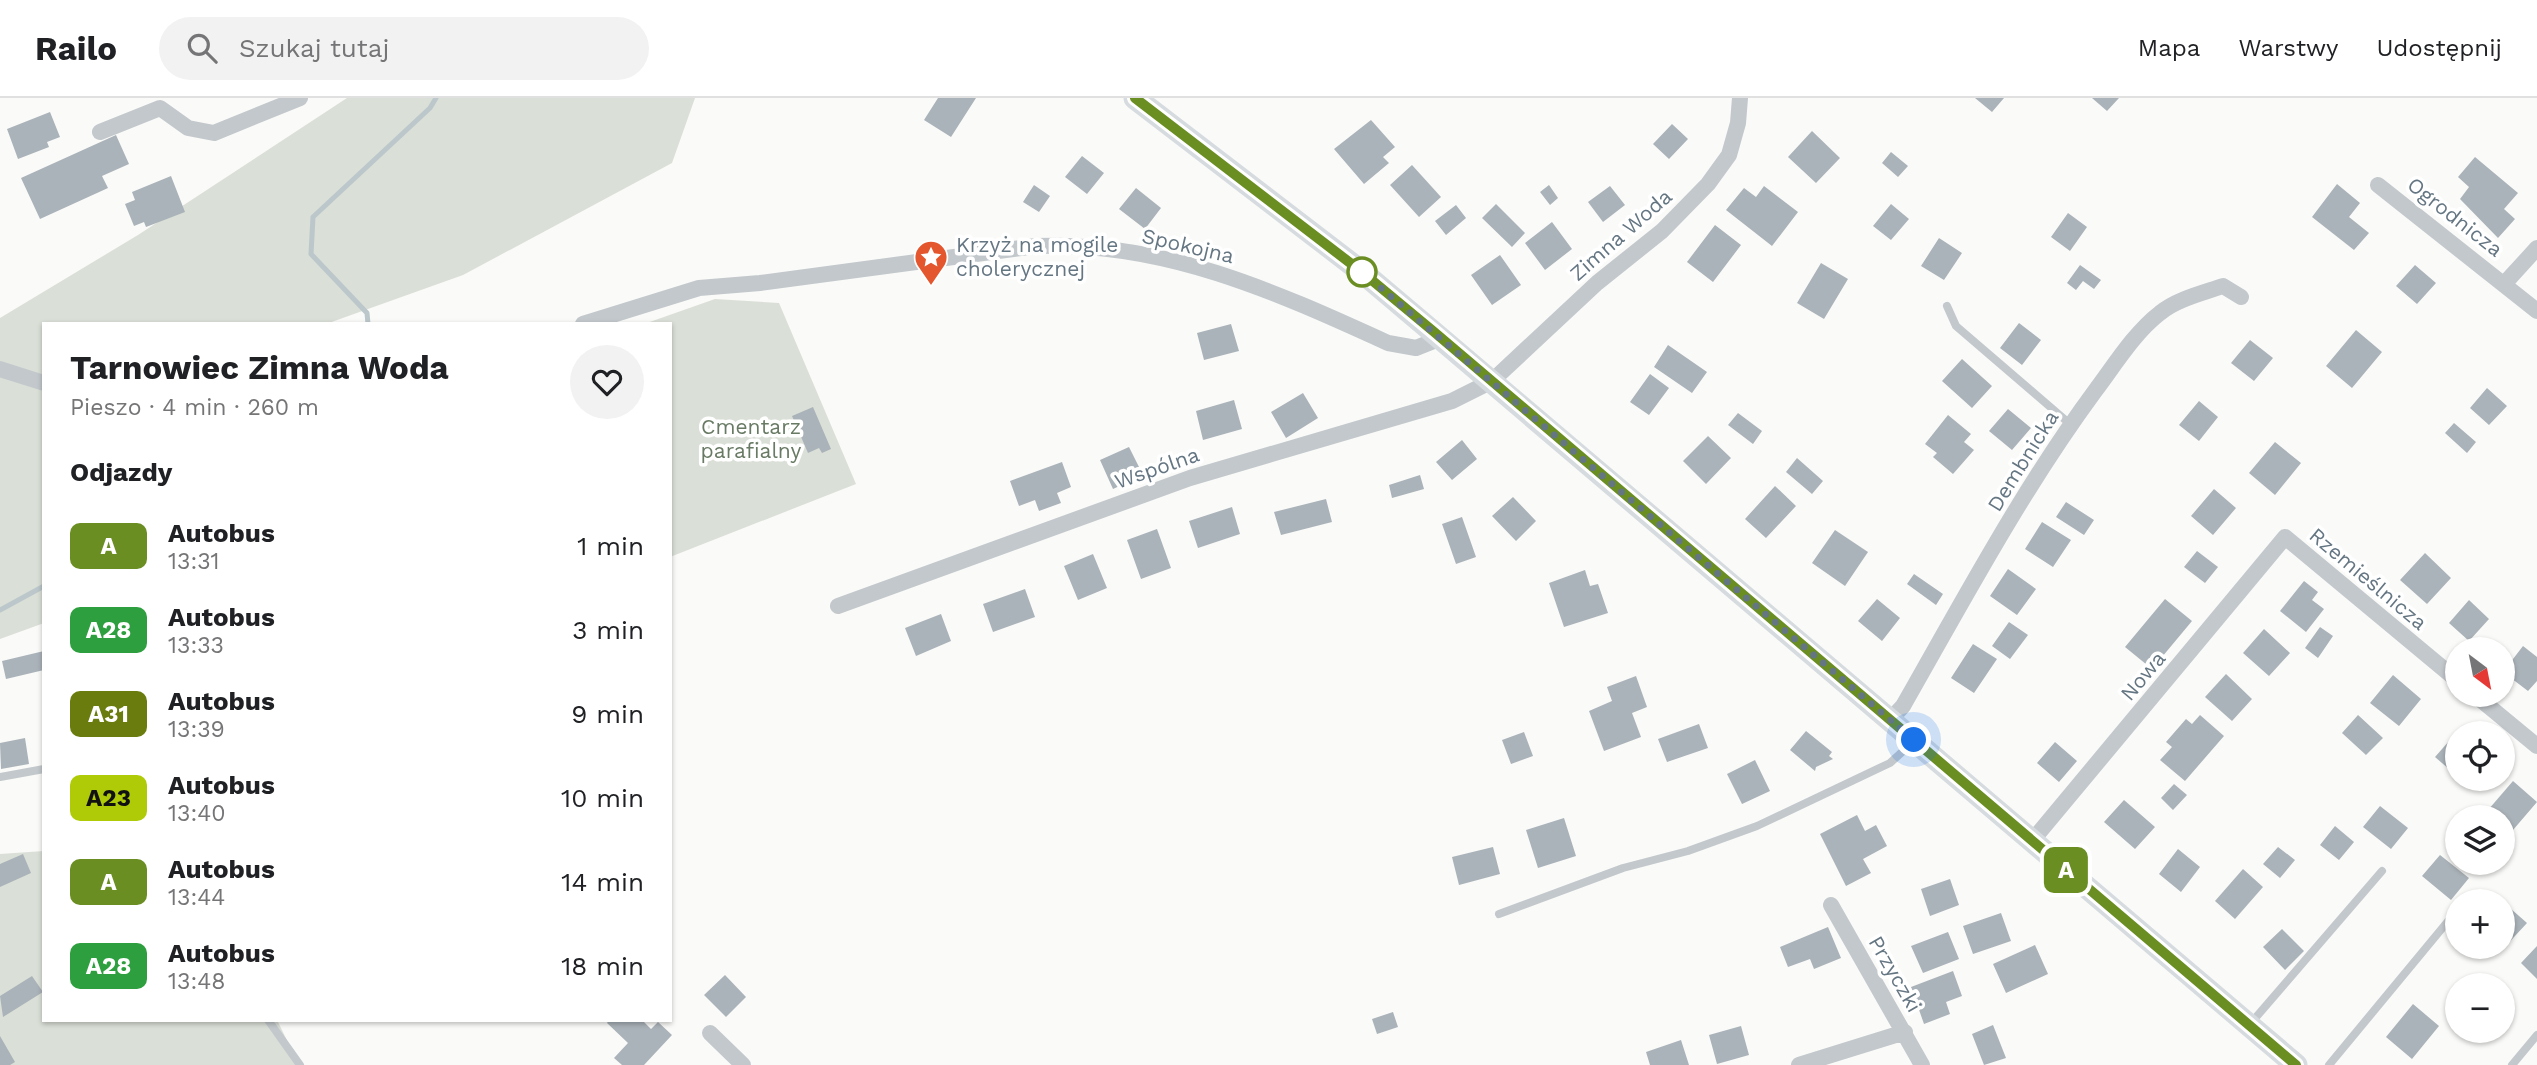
<!DOCTYPE html>
<html lang="pl">
<meta charset="utf-8">
<style>
:root{--surface:#fff;--page:#f2f2f2;--text:#202124;--muted:#757577;--line:#e0e0e0}
body{margin:0;font-family:"Work Sans",sans-serif;background:var(--page);color:var(--text);height:100vh;display:flex;flex-direction:column;font-size:26px;white-space:nowrap}
*{box-sizing:border-box;margin:0}
p{font-size:23px;color:var(--muted)}
.icon{flex:none;width:38px;height:38px;fill:none;stroke:currentColor;stroke-width:2;stroke-linecap:round;stroke-linejoin:round}
.map{position:relative;flex:1;overflow:hidden}
.sheet{position:absolute;left:42px;top:224px;width:630px;height:700px;display:flex;flex-direction:column;background:var(--surface);border-radius:0px;box-shadow:0 2px 5px #0004}
.sheet>*{flex:none}
.badge{padding:0 14px;border-radius:10px;font-size:24px;line-height:46px}
.needle{width:46px;rotate:148deg}
.controls{position:absolute;left:2445px;top:539px;display:grid;gap:14px}
.controls a{display:grid;place-items:center;width:70px;height:70px;border-radius:50%;background:var(--surface);box-shadow:0 2px 5px #0004;font-size:35px}
.you{position:absolute;width:35px;height:35px;margin:-18px;border:5px solid #fff;border-radius:50%;background:#1a73e8;box-shadow:0 0 0 10px #1a73e833}
.map>.badge{position:absolute;translate:-50% -50%;box-shadow:0 0 0 4px #fff}
h2{padding:0 28px;font-size:26px;line-height:63px}
.round{display:grid;place-items:center;flex:none;width:74px;height:74px;border-radius:37px;background:var(--page)}
.summary{display:flex;align-items:center;justify-content:space-between;height:119px;padding:0 28px}
h1{font-size:33px;font-weight:700;line-height:52px}
ul{padding:0;list-style:none}
li{display:flex;align-items:center;gap:21px;height:84px;padding:0 28px}
li div{flex:1}
li b{display:block;font-size:26px}
li em{font-style:normal}
li .badge{min-width:77px;font-weight:700;text-align:center}
header{display:flex;align-items:center;gap:42px;box-sizing:border-box;height:98px;padding:0 35px;background:var(--surface);border-bottom:2px solid var(--line)}
header strong{font-size:33px}
nav{display:flex;gap:38px;margin-inline-start:auto;font-size:24px}
.search{width:490px;height:63px;background:var(--page);display:flex;align-items:center;gap:18px;box-sizing:border-box;padding:0 24px;border-radius:38px;color:var(--muted);font-size:26px}
.map>svg:first-child{display:block}
.green{fill:#dadfd7}
.lines{fill:none;stroke-linecap:round;stroke-linejoin:round}
.stream{stroke:#bbc7cb;stroke-width:5}
.building{fill:#aab3b9}
.lane{stroke:#c3c8cc;stroke-width:8}
.street{stroke:#c3c8cc;stroke-width:16}
.secondary{stroke:#d6dbdf;stroke-width:23}
.line-casing{stroke:#fff;stroke-width:16}
.line{stroke:#6b8e23;stroke-width:10}
.walk{stroke:#657683;stroke-width:7;stroke-dasharray:0 12.6}
.stop-dot{fill:#fff;stroke:#6b8e23;stroke-width:3.5}
.labels{text-anchor:middle;stroke-width:7;stroke-linejoin:round;paint-order:stroke}
.street-label{font-size:21px;fill:#657683;stroke:#fff}
.poi-label{font-size:21px;fill:#657683;stroke:#fff;text-anchor:start}
.park-label{font-size:21px;fill:#687a64;stroke:#fff}
</style>
<header>
<strong>Railo</strong>
<div class="search"><svg class="icon" aria-label="search" viewBox="0 0 24 24"><circle cx="10" cy="10" r="6"/><path d="M15 15l6 6"/></svg>Szukaj tutaj</div>
<nav><a>Mapa</a><a>Warstwy</a><a>Udostępnij</a></nav>
</header>
<div class="map">
<svg width="2537" height="967" viewBox="0 0 2537 967">
<rect width="100%" height="100%" fill="#fafaf8"/>
<path class="green" d="M347,0h348l-23,65 -209,112 -137,49h-282v299l-44,16v-321l138,-83z
M715,201l64,4 77,181 -186,73v-233h-26z
M44,753v169h233l22,45h-299v-211z"/>
<g class="lines">
<path class="stream" d="M368,226l-1,-11 -56,-59 2,-37 117,-109 6,-10
M0,512l44,-24"/>
</g>
<path class="building" d="M938,0h38l-25,39 -27,-17z
M1975,0h29l-12,14z
M2092,0h27l-12,13z
M50,14l10,25 -13,5 2,5 -31,12 -11,-30z
M1371,22l24,27 -12,10 6,6 -25,21 -30,-35z
M1672,26l16,15 -19,20 -16,-15z
M1812,33l28,27 -24,25 -28,-26z
M116,37l13,29 -27,12 6,12 -68,31 -19,-41z
M1891,54l17,14 -10,11 -16,-14z
M1082,58l22,17 -17,21 -22,-17z
M2475,59l43,36 -14,16 11,10 -17,19 -38,-39 9,-12 -11,-10z
M1412,67l29,32 -22,20 -29,-32z
M171,78l14,36 -39,15 -2,-5 -10,4 -9,-22 10,-4 -3,-8z
M2337,86l23,19 -11,14 20,16 -15,17 -42,-33z
M1034,87l16,11 -11,16 -16,-10z
M1549,87l9,13 -8,7 -10,-13z
M1610,88l15,19 -22,17 -15,-20z
M1764,88l34,26 -26,34 -46,-36 18,-22 12,9z
M1136,90l25,20 -16,21 -26,-20z
M1496,106l29,29 -13,14 -30,-29z
M1891,106l18,15 -18,21 -18,-14z
M1456,107l10,13 -20,17 -11,-14z
M2068,115l19,14 -17,24 -19,-14z
M1552,124l20,27 -27,21 -20,-27z
M1715,127l26,20 -28,37 -26,-20z
M1939,140l23,15 -18,27 -23,-14z
M1500,157l21,30 -29,20 -21,-30z
M1821,165l27,16 -24,40 -27,-16z
M2080,167l21,15 -7,9 -11,-8 -7,9 -9,-7z
M2415,167l21,18 -19,21 -21,-18z
M2019,225l22,17 -19,25 -22,-17z
M1231,226l8,27 -35,9 -7,-27z
M2356,232l26,22 -30,36 -26,-22z
M2250,242l23,18 -19,23 -23,-18z
M1668,247l39,27 -15,21 -38,-26z
M1962,261l30,27 -20,22 -30,-27z
M1650,276l19,14 -20,27 -19,-13z
M2487,290l20,18 -18,19 -19,-17z
M1303,295l15,25 -32,20 -15,-26z
M1234,302l8,29 -39,11 -7,-29z
M2199,303l19,16 -19,24 -20,-16z
M813,309l18,42 -9,4 -3,-5 -11,5 -16,-37z
M2008,311l23,19 -19,22 -23,-19z
M1738,315l24,18 -9,13 -25,-19z
M1948,317l23,19 -7,8 10,8 -21,24 -20,-17 4,-4 -12,-9z
M2454,325l22,19 -9,11 -22,-20z
M1708,338l23,22 -25,26 -23,-23z
M1462,342l15,19 -25,21 -16,-18z
M2275,344l26,21 -26,32 -26,-22z
M1129,349l14,28 -30,14 -13,-29z
M1797,360l26,23 -11,13 -26,-22z
M1062,364l9,25 -14,6 4,10 -22,8 -4,-11 -16,6 -9,-25z
M1420,377l4,14 -32,9 -3,-13z
M1775,388l21,20 -30,32 -21,-19z
M2214,391l22,19 -23,27 -22,-19z
M1513,399l23,24 -20,20 -24,-25z
M1326,401l6,23 -51,13 -7,-23z
M2066,404l28,18 -10,15 -28,-18z
M1232,409l8,27 -42,14 -9,-27z
M1462,419l14,40 -20,7 -14,-40z
M2042,424l29,18 -18,27 -28,-18z
M1157,431l14,39 -30,11 -14,-39z
M1835,432l33,22 -23,34 -33,-23z
M2197,453l21,16 -13,16 -21,-16z
M2425,455l26,25 -24,26 -27,-24z
M1093,456l14,34 -29,12 -14,-34z
M2008,471l28,20 -19,26 -27,-19z
M1585,472l5,16 8,-2 10,29 -44,14 -15,-44z
M1914,476l29,20 -7,11 -29,-21z
M2304,483l14,11 -6,8 12,9 -18,23 -26,-21z
M1025,491l10,28 -42,15 -10,-28z
M1877,501l23,19 -18,23 -24,-20z
M2165,501l27,22 -40,48 -27,-22z
M2469,502l20,19 -20,22 -20,-18z
M941,516l10,27 -35,15 -11,-28z
M2009,524l19,13 -18,24 -18,-13z
M2320,529l13,9 -15,22 -13,-10z
M2264,531l26,24 -21,23 -26,-23z
M1973,546l24,15 -23,34 -23,-15z
M2523,548l14,11v24l-9,10 -25,-19z
M44,553v19l-38,9 -4,-18z
M2226,576l26,25 -20,22 -27,-24z
M2393,577l28,24 -22,27 -29,-23z
M1636,578l11,31 -15,6 9,24 -37,14 -15,-40 23,-10 -5,-14z
M2200,617l24,21 -39,45 -25,-21 12,-13 -6,-5 20,-23 6,5z
M2358,617l25,23 -17,17 -24,-22z
M1699,626l9,24 -41,14 -9,-23z
M1806,633l26,21 -3,4 4,3 -17,8 -1,4 -25,-21z
M1524,634l9,24 -22,8 -9,-24z
M2457,634v44l-22,-19z
M25,640l4,26 -28,5 -1,-26z
M2055,644l22,19 -18,21 -22,-19z
M1755,662l15,31 -28,13 -15,-30z
M2513,683l24,21 -30,35 -5,-4v-16h-20z
M2174,686l13,11 -14,15 -12,-12z
M2124,702l31,27 -20,22 -31,-27z
M2380,708l28,22 -17,21 -28,-22z
M1857,717l8,16 11,-6 11,21 -24,13 8,14 -25,13 -26,-52z
M1564,720l12,38 -38,12 -12,-38z
M2335,728l19,16 -15,18 -19,-15z
M1493,749l7,27 -41,11 -7,-28z
M2278,749l17,13 -15,18 -17,-14z
M2178,751l22,18 -19,25 -22,-18z
M23,756l8,19 -31,14v-23z
M2440,757l29,23 -18,22 -29,-24z
M2243,771l20,18 -28,32 -20,-18z
M1950,781l9,26 -29,11 -9,-27z
M2502,803l25,22 -25,27 -4,-3h4z
M2001,815l10,28 -38,13 -10,-28z
M1828,829l13,31 -27,11 -4,-10 -22,8 -8,-20z
M2282,831l22,22 -19,19 -22,-23z
M1948,834l11,27 -36,14 -12,-27z
M2035,847l13,29 -42,19 -13,-29z
M2537,848v33l-16,-16z
M1953,873l9,25 -16,6 4,12 -26,10 -13,-37z
M725,877l21,22 -20,20 -22,-22z
M32,878l11,16 -40,25 -3,-21z
M2413,906l26,22 -27,33 -26,-22z
M1393,914l5,15 -21,7 -5,-15z
M609,922h33l9,9 7,-7 14,13 -28,30h-22l-8,-7 14,-15 -21,-20z
M1993,927l13,33 -22,7 -12,-31z
M1741,928l8,29 -32,9 -8,-29z
M0,938l15,26 -5,3h-10z
M1681,942l8,25h-39l-4,-13z"/>
<g class="lines">
<path class="lane" d="M1947,208l9,20 114,98
M0,679l44,-8
M1499,816l124,-46 65,-17 69,-25 133,-63 22,-20
M268,922l32,45
M2251,925l131,-152
M2329,967l120,-145
M2512,967l25,-30"/>
<path class="street" d="M100,34l60,-24 28,20 26,5 86,-35
M2378,87l159,126
M2505,185l32,-35
M583,226l116,-36 61,-5 276,-37c127,-5 238,45 352,97l28,5 25,-10
M0,271l44,14
M838,508l352,-128 262,-77 40,-20 105,-98 65,-52 46,-47 21,-29 9,-32 2,-25
M2475,597l62,51
M1890,622l13,-14c61,-107 119,-216 192,-315 19,-25 39,-58 65,-78 17,-14 43,-20 63,-27l18,11
M2032,743l253,-304 172,143
M1831,807l91,160
M710,935l33,32
M1799,967l106,-33"/>
<path class="secondary" d="M1135,0l227,174 71,60 863,733"/>
</g>
<g class="lines">
<defs>
<path id="line" d="M1135,0l227,174 71,59 863,734"/>
</defs>
<use href="#line" class="line-casing"/>
<use href="#line" class="line"/>
<path class="walk" d="M1362,174l552,468"/>
</g>
<defs>
<symbol id="sight-pin" viewBox="-11 -11 22 30"><path d="M0 17L-7.5 6A9.5 9.5 0 1 1 7.5 6Z" fill="#e4572e" stroke="#fff"/><path d="M0-6L1.8-2.2L6-1.7L2.9 1.2L3.7 5.4L0 3.3L-3.7 5.4L-2.9 1.2L-6-1.7L-1.8-2.2Z" fill="#fff"/></symbol>
</defs>
<g fill-rule="evenodd">
<use href="#sight-pin" x="912" y="140" width="38" height="52"/>
</g>
<circle class="stop-dot" cx="1362" cy="174" r="14"/>
<g class="labels">
<g class="street-label">
<text transform="translate(2455 119) rotate(38)" y="7">Ogrodnicza</text>
<text transform="translate(1621 137) rotate(-41)" y="7">Zimna Woda</text>
<text transform="translate(1188 148) rotate(13)" y="7">Spokojna</text>
<text transform="translate(2023 363) rotate(-58)" y="7">Dembnicka</text>
<text transform="translate(1157 370) rotate(-19)" y="7">Wspólna</text>
<text transform="translate(2368 481) rotate(40)" y="7">Rzemieślnicza</text>
<text transform="translate(2143 578) rotate(-50)" y="7">Nowa</text>
<text transform="translate(1895 876) rotate(60)" y="7">Przyczki</text>
</g>
<g class="poi-label">
<text x="956" y="154">Krzyż na mogile<tspan x="956" dy="24">cholerycznej</tspan></text>
</g>
<g class="park-label">
<text x="751" y="336">Cmentarz<tspan x="751" dy="24">parafialny</tspan></text>
</g>
</g>
</svg>
<div class="controls">
<a><svg class="needle" viewBox="-14 -14 28 28"><path d="M0-13l5 13h-10z" fill="#e53935"/><path d="M0 13l5-13h-10z" fill="#757577"/></svg></a>
<a><svg class="icon" aria-label="locate" viewBox="0 0 24 24"><circle cx="12" cy="12" r="6"/><path d="M12 2v4M12 18v4M2 12h4M18 12h4"/></svg></a>
<a><svg class="icon" aria-label="layers" viewBox="0 0 24 24"><path d="M12 4l9 5-9 5-9-5zM3 14l9 5 9-5"/></svg></a>
<a>+</a>
<a>−</a>
</div>
<div class="you" style="left:1914px;top:642px"></div>
<b class="badge" style="left:2066px;top:772px;background:#6b8e23;color:#fff">A</b>
<section class="sheet">
<div class="summary"><div><h1>Tarnowiec Zimna Woda</h1><p>Pieszo · 4 min · 260 m</p></div><a class="round"><svg class="icon" aria-label="heart" viewBox="0 0 24 24"><path d="M12 20l-8-8c-3-5 5-10 8-4 3-6 11-1 8 4z"/></svg></a></div>
<h2>Odjazdy</h2>
<ul>
<li><span class="badge" style="background:#6b8e23;color:#fff">A</span><div><b>Autobus</b><p>13:31</p></div><em>1 min</em></li>
<li><span class="badge" style="background:#2d9f3f;color:#fff">A28</span><div><b>Autobus</b><p>13:33</p></div><em>3 min</em></li>
<li><span class="badge" style="background:#6a7c0d;color:#fff">A31</span><div><b>Autobus</b><p>13:39</p></div><em>9 min</em></li>
<li><span class="badge" style="background:#afcb08;color:#111">A23</span><div><b>Autobus</b><p>13:40</p></div><em>10 min</em></li>
<li><span class="badge" style="background:#6b8e23;color:#fff">A</span><div><b>Autobus</b><p>13:44</p></div><em>14 min</em></li>
<li><span class="badge" style="background:#2d9f3f;color:#fff">A28</span><div><b>Autobus</b><p>13:48</p></div><em>18 min</em></li>
</ul>
</section>
</div>
